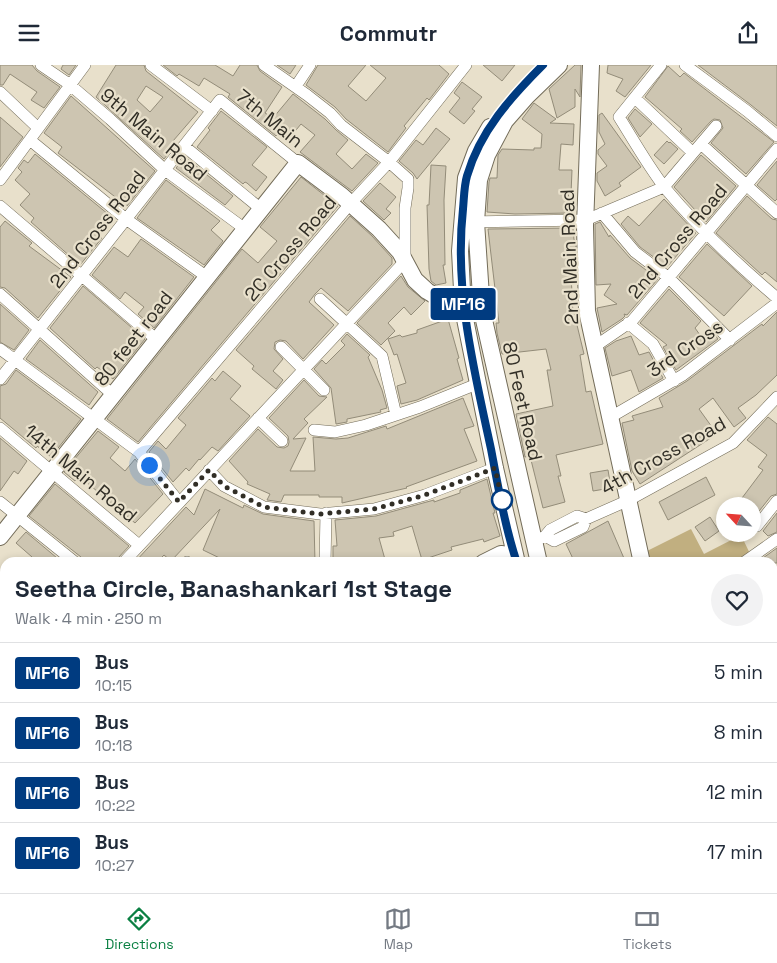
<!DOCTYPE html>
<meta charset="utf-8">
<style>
:root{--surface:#fff;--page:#f2f2f3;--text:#1f2937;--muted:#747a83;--line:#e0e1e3;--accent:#0b8043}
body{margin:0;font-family:"Space Grotesk",sans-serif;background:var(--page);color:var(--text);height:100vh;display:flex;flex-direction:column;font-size:19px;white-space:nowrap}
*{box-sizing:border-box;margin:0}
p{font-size:16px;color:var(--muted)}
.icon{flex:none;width:28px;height:28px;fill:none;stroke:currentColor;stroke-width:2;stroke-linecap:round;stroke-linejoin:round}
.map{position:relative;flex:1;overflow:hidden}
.side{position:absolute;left:0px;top:492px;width:778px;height:336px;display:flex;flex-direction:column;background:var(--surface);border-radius:15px 15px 0 0;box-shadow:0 2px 8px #0003}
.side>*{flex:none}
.badge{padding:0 10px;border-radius:4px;font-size:18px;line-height:32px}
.needle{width:32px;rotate:296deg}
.controls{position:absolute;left:716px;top:432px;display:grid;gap:10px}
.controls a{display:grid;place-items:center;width:45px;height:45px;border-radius:50%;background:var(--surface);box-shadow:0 2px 8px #0003;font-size:25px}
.you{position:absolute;width:25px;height:25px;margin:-12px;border:4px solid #fff;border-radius:50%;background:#1a73e8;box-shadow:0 0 0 8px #1a73e833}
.map>.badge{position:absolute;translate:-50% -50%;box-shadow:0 0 0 2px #fff}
.round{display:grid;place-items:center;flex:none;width:52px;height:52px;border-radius:26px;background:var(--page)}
.head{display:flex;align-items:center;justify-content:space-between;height:85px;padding:0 15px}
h1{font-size:24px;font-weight:700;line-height:38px}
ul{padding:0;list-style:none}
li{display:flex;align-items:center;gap:15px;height:60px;padding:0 15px;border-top:1px solid var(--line)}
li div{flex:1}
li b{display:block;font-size:19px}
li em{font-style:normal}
li .badge{min-width:55px;font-weight:700;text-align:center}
header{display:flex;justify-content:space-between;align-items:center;height:65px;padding:0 15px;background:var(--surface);font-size:22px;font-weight:700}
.dock{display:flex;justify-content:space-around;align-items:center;height:70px;border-top:1px solid var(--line);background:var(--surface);font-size:14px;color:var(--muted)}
.dock a{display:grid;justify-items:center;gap:2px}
.dock .on{color:var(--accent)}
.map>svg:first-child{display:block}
.green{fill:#c1af80}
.building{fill:#cdc5b1;stroke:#938c79;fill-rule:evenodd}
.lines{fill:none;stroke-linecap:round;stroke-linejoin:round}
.street-casing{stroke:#736c59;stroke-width:12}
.secondary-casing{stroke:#736c59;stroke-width:18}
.street{stroke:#fff;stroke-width:11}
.secondary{stroke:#fff;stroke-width:16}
.line-casing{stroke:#fff;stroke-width:11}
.line{stroke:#003b80;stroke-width:8}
.walk{stroke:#312e26;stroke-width:5;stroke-dasharray:0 9}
.stop-dot{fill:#fff;stroke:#003b80;stroke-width:2.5}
.labels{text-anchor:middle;stroke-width:4.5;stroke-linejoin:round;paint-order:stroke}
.street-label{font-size:19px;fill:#312e26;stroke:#e8e0cb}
</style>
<header><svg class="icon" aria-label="menu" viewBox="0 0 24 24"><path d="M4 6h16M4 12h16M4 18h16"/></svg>Commutr<svg class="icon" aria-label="share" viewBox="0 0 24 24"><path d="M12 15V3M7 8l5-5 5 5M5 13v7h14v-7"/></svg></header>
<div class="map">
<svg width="777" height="828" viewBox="0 0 777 828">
<rect width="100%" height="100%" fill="#e8e0cb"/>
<path class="green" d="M691,464l13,25 37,-19 13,27h-107l-4,-9z
M0,691l5,2v131h161l-2,4h-164z"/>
<path class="building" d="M0,0h32l5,6 23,16 -16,21 -13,-8 6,-8 -27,-18 -7,11h-3z
M63,0h13l-7,10 -8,-6z
M116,0h28l2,6 52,41 -25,29 3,3 -12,15 -68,-62zM146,21l17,11 -13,15 -13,-12z
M163,0h52l18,11 7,-11h17l3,6 22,16 -17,26 8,5 20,-24 32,25 11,11 12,10 -12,14 16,15 14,-15 12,9 -26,28 -52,-39 15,-17 -14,-11 -14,17 -9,-7 -2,2 -48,-39 2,-3 -26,-16 -5,8 -20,-12 -2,2z
M277,0h19l-6,9z
M318,0h48l-18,21 18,15 20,-23 -16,-13h69l10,9 -20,26 -2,-2 -23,28 2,2 -18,24 -42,-33 -11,-12 -29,-22z
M483,0h32l-13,16z
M575,0h6l-1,32 -5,-8v18l-18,11 -8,-29z
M608,0h43l-26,32 -9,-6 7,-12 -16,-6z
M698,0h79v61l-26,-21z
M668,1l12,11 4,-4 90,69 -28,32 -35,-31 12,-15 -3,-8 -6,-1 -3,2 -19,21 -12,-11 2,-2 -37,-32z
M462,17l20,15 -10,12 3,2 -11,13 -15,-12 11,-14 -6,-5z
M71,31l84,75 -28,35 -69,-53 4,-6 -18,-14z
M534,38l22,16 -6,4 24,1 -1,21 -12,-1 -2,26h13l-1,24 -3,-5 2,24 -55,1 -28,-2 2,-30 1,-4h7l1,-23 4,-6 32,1v-2h7l1,-14 -20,-15z
M635,44l17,15 -12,13 -12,-19z
M221,46l46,36 -15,18 15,12 -11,14 -9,-8 -2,-1 -2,2 -46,-37 13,-17 -2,-2z
M602,48l39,54 -22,16 2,3 -16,10 -8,-15v-8l10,-7 -9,-12v-4l7,-6 -6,-12v-17z
M0,52l23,20 -23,30z
M436,63l14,11 -33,40 -4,-6 -14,-12 17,-21 7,5z
M667,76l2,2 1,-1 8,7 -14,15 -10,-9z
M35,89l79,65 -15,17 3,2 -22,27 -49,-43 3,-4 -14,-13 10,-11 -15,-14 7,-8 -4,-4 6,-8 4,3z
M701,90l35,31 -30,36 -32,-35z
M185,92l48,39 -8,9 -49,-37z
M777,96v38l-2,2 -18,-16z
M431,100l15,1 -2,34 1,65h-2l3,18 -10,2 -5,-4 -2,-12 -2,-64h2z
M301,112l37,29 -200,236 -31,-23 135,-170 16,14 19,-22 -17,-14z
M166,115l54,41 -9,9 12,11 -19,24 -67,-47z
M380,118l16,14 -10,12 5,4 -7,7 -21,-19z
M747,131l25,23 5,1v62l-12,-10 -3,3 -46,-42z
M664,134l32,34 -29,34 -27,-20 -19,-23 7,-8 11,10z
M350,151l22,20 20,22v6l-44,47 -27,-23 -6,6 -6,8 25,23 -31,34 -17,-18 -6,-1 -5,2 -1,7 9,10 -10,12 10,9 -7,9 -24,-20 2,-3 -18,-16z
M5,156l27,22 -3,3 42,31 -33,41 -33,-30 -5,-1v-60z
M600,157l9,15 1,-2 20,23 28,21 -31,36 -3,-1 1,2 -3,3 -20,13 -5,-24 20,-4 -13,-9 7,-11 -15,1 -1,-61z
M573,163l1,12h1l1,8 -5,1 3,30h-3l1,12 -3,1 15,62 -4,1 6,37 5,-1 12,53 -47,11 5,21h-3l7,26 -22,6 -13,-52 -5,1 -9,-43 37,-8 -6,-36h4l-5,-21 -44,5 -5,-21 -1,-10h3l-11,-94z
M141,174l53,38 -40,51 -16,-14 6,-7 -19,-15 -5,7 -28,-24 22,-28 14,10z
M707,179l45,42 -28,30 -45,-39z
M401,211l7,11 17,14 -14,14 -7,-8 -16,16 7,8 -14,14 -24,-22z
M83,221l62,53 -32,40 -16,-12 -2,2 -45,-41z
M669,224l32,32 -6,7 10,14 10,-7 3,4 -42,31 -13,-23 4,-2 -27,-22z
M0,239l29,26 -15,20 -14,-8z
M777,247v63l-21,20 -18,13 8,10 -12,9 -21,-29 -14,11 18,25 -77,50 -8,-13 -10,-48 12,-3 -2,-4 31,-9 -4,-9 28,-17 75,-57 1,2z
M448,254l11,39 -2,1 6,21 -46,20 -16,4 -4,-18 9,-3 -9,-29 -3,1 -6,-16 12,-4 2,2 15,-4v-3z
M347,269l23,21 -2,2 14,33 5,18 -7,2 1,2 -34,7v3l-11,2 -5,-36 -17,-19 8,-9 4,4 19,-19 -4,-4z
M631,271l8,19 10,-3 14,26 -24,14 -8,-22 -19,6 -7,-28 11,-7z
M40,275l58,52 -9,13 -63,-46z
M16,305l65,49 -30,38 -14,-11 -1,2 -36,-30v-32l6,-2z
M223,306l18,15 -11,13 20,17 -32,35 -6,-4 -12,13 -1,-1 -10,12 -3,-3 -13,14 -24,-30 9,-11 8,8 20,-24 -8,-7 34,-40 3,3z
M304,315l15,16 8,1 -23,22 4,4 -15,16 13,-1 -16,33h25l-2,-34 23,2 12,-1 38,-12 1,3 76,-31 11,28 -10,3 13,32 -71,26 1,1 -65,15v-6h-23v-2h-35l-3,7 -14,-2 3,-6 -23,-10 1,-2 -19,-21 29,-32 19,18 7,1 4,-2 1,-4 -1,-6 -19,-18z
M768,352l9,7v70l-6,2 -19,24v-14h-16l27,-36 -5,-3 9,-12 -20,-15z
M98,366l21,16 -9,11 15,13 10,-12 28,35 -28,29 -56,-47 -4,5 -11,-9z
M0,373l27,23 -9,13 -4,-3 -14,20z
M608,405l3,18 -18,3 -3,-18z
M706,412l9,18 -47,25 -9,-18z
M487,414l8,34h-2l7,23 -16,6 -1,-3 -32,8 1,3 -30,10 -10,-34 -19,6 1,4 -15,2 7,25h-53v-17h4l-2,-26 41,-4 58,-16v2l26,-9v-3z
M55,419l74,62 -11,12 -2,5h-33l-2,-6 -52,-41z
M205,424l38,19 1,-3 19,9 51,7 1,42h-85l-27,-13 17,-41 -49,52 -7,-6 -8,8h-22l52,-56 8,8z
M777,448v19l-9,4 -5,-5z
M710,452l9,14 -14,10 -10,-14z
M608,456l18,42h-51l-9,-19z
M26,467l37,31h-35l4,-6 -16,-14z
M777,483v15h-10l-4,-5z"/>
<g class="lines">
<defs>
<path id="street" d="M41,0l28,19 41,35 55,51 80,59
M151,0l61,46
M661,0l-42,52c15,24 29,49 46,71 34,41 72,76 112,110
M685,0l62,46 30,25
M296,21l14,-21
M0,27l38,36
M635,33l58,55
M30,75l96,79 81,58
M701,79l76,69
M184,81l77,63
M0,115l85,-115
M0,141l157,134
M602,148l33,39 34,26 61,62
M470,157l116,-2 78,-33 52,-61
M0,229l113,101
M320,234l62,57 14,59
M628,258l25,21 21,37
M281,282l43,43
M594,282l38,-26 145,-172
M0,284l139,103 40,50
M0,314l220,-279 78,63
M258,353l24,23
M609,353l74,-43 94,-72
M0,363l139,117
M314,365l21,2 31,-7 54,-18 57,-23
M139,387l211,-248 39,-42 77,-97
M209,405l15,16 40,21 56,7 54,-5 51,-14 70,-27
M0,437l76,61
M586,454l43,-19 104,-57 44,-46
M757,461l20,-25
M545,471l9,5 29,-14 3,-8
M534,477l11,-6 5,-6 27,-14 9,3
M187,497l1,1
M123,498l282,-302v-53l3,-20v-9l-19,-17 -48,-37 -11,-12 -23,-18 -43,-30
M325,498l1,-50
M743,498l34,-24
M0,562l5,4
M772,642l5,-2
M0,802l5,3
M37,824l7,4
M564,824l2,4
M179,828l2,-4
M267,828l2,-4
M358,828l2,-4
M446,828l2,-4
M532,828l2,-4"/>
<path id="secondary" d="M591,0l-6,161 2,85 55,252
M490,62l-14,24 -10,27 -6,73 3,58 32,159 22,95
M0,472l298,-374 44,33 37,33 21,23 15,28 12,11 25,15 11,3 19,2
M483,498l18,-9 7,1
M539,498l-57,-252 -6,-89 3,-42 8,-25 18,-34 22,-25 32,-31
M0,667l5,3
M772,801l5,9
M647,824l2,4
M666,824l2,4"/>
</defs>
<use href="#street" class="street-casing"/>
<use href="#secondary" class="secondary-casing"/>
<use href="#street" class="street"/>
<use href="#secondary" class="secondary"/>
</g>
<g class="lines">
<defs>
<path id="line" d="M517,498c-12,-36 -19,-77 -26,-114 -17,-79 -37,-159 -28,-240 1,-10 1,-23 4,-33 13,-45 44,-79 76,-111"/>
</defs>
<use href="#line" class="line-casing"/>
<use href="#line" class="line"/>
<path class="walk" d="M149,400l30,37 30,-32 15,16 40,21 56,7 54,-5 51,-14 70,-27 7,32"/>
</g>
<circle class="stop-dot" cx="502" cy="435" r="10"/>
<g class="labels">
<g class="street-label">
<text transform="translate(270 53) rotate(39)" y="7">7th Main</text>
<text transform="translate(154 69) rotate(40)" y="7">9th Main Road</text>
<text transform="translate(97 164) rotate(-52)" y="7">2nd Cross Road</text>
<text transform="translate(677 176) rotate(-50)" y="7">2nd Cross Road</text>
<text transform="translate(290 183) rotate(-50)" y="7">2C Cross Road</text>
<text transform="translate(569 192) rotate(-92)" y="7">2nd Main Road</text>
<text transform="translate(133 273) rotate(-52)" y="7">80 feet road</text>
<text transform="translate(685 283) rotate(-34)" y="7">3rd Cross</text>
<text transform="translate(523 336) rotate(77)" y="7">80 Feet Road</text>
<text transform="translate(663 390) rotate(-29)" y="7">4th Cross Road</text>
<text transform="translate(81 408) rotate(40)" y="7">14th Main Road</text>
</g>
</g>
</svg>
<div class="controls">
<a><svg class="needle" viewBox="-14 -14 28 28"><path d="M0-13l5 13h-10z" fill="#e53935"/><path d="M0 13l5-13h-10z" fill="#747a83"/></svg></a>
</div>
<div class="you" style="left:149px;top:400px"></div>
<b class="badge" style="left:463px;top:239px;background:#003b80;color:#fff">MF16</b>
<section class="side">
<div class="head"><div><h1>Seetha Circle, Banashankari 1st Stage</h1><p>Walk · 4 min · 250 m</p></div><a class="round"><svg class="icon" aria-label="heart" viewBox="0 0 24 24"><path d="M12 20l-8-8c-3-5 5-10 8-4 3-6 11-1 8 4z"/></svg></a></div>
<ul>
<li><span class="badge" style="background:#003b80;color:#fff">MF16</span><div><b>Bus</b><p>10:15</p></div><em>5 min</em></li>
<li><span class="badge" style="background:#003b80;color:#fff">MF16</span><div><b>Bus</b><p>10:18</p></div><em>8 min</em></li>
<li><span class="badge" style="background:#003b80;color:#fff">MF16</span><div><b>Bus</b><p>10:22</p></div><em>12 min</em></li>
<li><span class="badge" style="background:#003b80;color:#fff">MF16</span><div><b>Bus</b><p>10:27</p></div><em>17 min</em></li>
</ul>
</section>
</div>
<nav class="dock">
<a class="on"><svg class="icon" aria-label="directions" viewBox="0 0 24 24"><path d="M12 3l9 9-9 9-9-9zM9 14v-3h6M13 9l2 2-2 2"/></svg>Directions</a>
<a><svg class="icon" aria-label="map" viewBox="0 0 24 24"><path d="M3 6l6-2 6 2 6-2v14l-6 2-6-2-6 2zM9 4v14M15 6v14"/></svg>Map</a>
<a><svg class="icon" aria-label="tickets" viewBox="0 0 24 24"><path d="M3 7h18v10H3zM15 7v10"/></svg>Tickets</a>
</nav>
